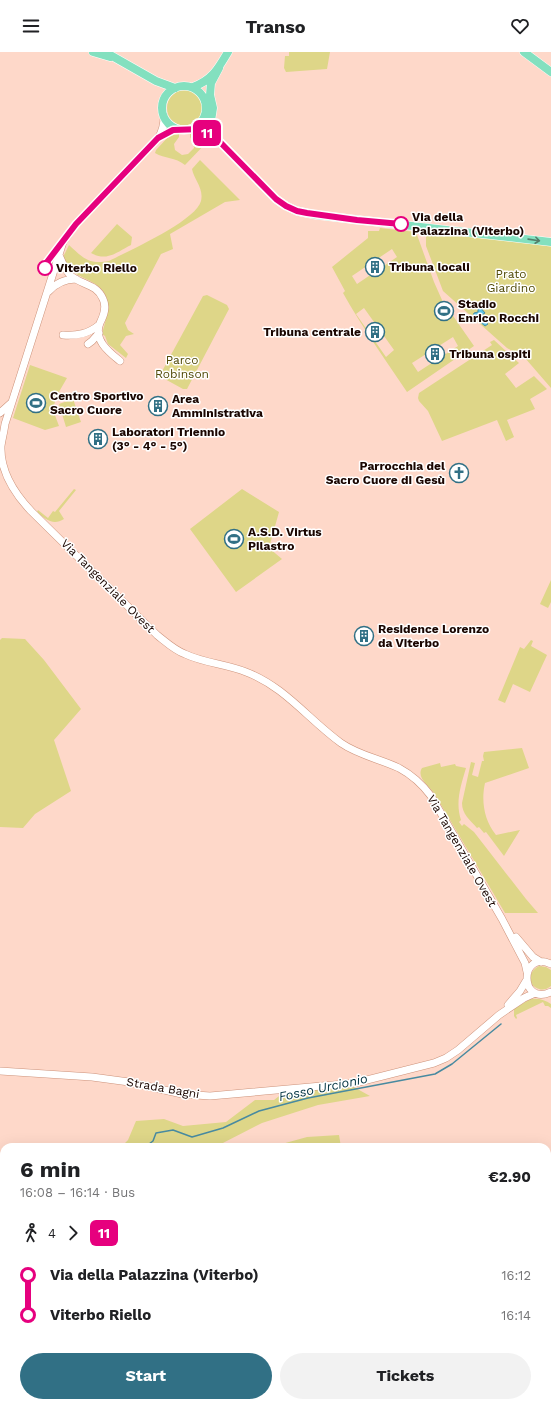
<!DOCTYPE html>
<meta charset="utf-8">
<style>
:root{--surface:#fff;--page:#f2f2f2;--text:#202124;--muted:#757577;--accent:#317085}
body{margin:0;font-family:"Work Sans",sans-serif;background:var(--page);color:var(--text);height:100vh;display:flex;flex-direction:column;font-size:15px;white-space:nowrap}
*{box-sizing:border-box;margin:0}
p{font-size:13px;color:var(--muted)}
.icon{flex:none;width:22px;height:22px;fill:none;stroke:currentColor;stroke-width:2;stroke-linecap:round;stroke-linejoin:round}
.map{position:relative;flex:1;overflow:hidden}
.drawer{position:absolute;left:0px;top:1091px;width:551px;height:264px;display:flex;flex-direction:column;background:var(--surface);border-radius:12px 12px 0 0;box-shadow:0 4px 16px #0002}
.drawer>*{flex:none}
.badge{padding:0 8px;border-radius:6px;font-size:14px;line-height:26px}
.map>.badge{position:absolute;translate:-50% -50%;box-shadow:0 0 0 2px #fff}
.legs{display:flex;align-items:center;gap:6px;height:44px;padding:0 20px;font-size:13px}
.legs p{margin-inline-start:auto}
.head{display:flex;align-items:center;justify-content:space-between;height:68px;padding:0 20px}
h1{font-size:22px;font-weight:700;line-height:30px}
.action{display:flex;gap:8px;margin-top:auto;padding:8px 20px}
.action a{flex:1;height:46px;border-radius:24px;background:var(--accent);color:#fff;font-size:16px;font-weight:700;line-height:46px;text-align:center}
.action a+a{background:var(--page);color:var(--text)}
ul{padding:0 20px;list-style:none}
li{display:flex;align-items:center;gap:14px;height:40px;font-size:15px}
li i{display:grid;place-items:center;width:6px;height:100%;margin:0 5px;background:currentColor}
li i::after{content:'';width:10px;height:10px;margin:-5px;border:3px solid;border-radius:50%;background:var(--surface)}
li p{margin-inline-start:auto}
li:first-child i{background:linear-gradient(#0000 50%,currentColor 0)}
li:last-child i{background:linear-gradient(currentColor 50%,#0000 0)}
header{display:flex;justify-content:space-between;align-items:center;height:52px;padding:0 20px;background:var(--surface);font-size:18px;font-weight:700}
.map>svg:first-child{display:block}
.green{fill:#ded688;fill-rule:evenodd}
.water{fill:#5cc2e4;stroke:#488aa0}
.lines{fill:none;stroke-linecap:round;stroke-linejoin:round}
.stream{stroke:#488aa0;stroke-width:1.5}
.secondary-casing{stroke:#cd927a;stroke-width:8}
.primary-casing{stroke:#fff;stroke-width:9}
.secondary{stroke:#fff;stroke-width:7}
.primary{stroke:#83e0bf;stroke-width:8}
.oneway{stroke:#547e6a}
.line-1-casing{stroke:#fff;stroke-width:9}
.line-1{stroke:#e6007e;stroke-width:6}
.stop-1-dot{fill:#fff;stroke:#e6007e;stroke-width:2}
.labels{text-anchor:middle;stroke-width:3;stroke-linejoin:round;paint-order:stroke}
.stop-label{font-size:12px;font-weight:bold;fill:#1a0601;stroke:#fff;text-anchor:start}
.poi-label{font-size:12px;font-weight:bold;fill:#1a0601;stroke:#fff;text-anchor:start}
.park-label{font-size:12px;fill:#504905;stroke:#fff}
.street-label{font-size:12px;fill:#1a0601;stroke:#fff}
.water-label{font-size:13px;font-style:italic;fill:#033442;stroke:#fff}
</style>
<header><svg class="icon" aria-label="menu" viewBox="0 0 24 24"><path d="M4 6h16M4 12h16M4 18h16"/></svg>Transo<svg class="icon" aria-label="heart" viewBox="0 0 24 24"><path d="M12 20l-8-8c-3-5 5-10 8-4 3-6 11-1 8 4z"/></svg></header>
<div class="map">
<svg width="551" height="1355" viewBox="0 0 551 1355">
<rect width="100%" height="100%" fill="#fed8c9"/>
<path class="green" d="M289,0h41l-3,17 -41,3 -2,-4 1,-12h4z
M167 56a18 18 0 1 1 36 0a18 18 0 1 1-36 0Z
M195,81c7,0 12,1 13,8l-23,24c-10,-8 -20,-6 -30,-12l1,-3 13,-14 10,-2v3l-5,7 1,6 7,5 6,-1 6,-6 -1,-6 -3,-5v-3z
M200,108l40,40 -15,2 -55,32 3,15 -12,5 -36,69 3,7 6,4 -8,2 -6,9 8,9 -2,4 -18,-14 -3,-8 -3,-2c3,-12 8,-25 4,-37 -6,-21 -43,-18 -42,-42l5,-10c14,13 20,20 40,16 19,-10 87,-40 92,-60 3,-13 -7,-21 -9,-32z
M117,172l15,13 -1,8c-14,7 -24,17 -40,8z
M380,176l36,4 18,50 8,18 32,46 -67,46c-22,-33 -45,-65 -64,-99l2,-2 -13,-24 36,-29v-7h11zM392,197l5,8 -40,27 -5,-8zM364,256l30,42 -8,7 -30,-43zM453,285l5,9 -40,26 -6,-9z
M426,180l125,12v144l-26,-30 -18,-10 -64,-57 -17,-45z
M207,243l20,10 2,4 -42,80h-4l-20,-11 -3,-3 43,-79z
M494,288l25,23 -14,11 11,14 18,-12 13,13 -17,10 5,10 -28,11 7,17 -8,4 -9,-21 -55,21 -14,-30 -9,-10 -1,-3 1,-5 73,-48 -2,-3z
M30,313l37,13 -11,19 -3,13 6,16 -14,4 -32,-12z
M73,347l8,23 -15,5 -7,-23z
M74,437l2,1 -17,21 5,8c-11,7 -19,0 -27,-7l1,-2 10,8 5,-7 2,1z
M242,437l37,23 -10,36 13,11 -46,33 -46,-63z
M551,528v22l-3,6 -8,-4z
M2,586l23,1 19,21 37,49 -27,31 17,51 -36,23 -12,14 -23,-1v-187z
M531,588l2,1 -2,5 16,9 -17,37 -17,-8 -8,19 -7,-3 22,-53 4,2z
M522,696l7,20 -44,15c-4,18 -1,37 11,52l24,-5 -16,26 -18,-24 -2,1 -5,-6 -2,1c-7,-8 -15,-14 -15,-25l9,-41 4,1 -3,12 6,2 4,-16h2l-1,-5 1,-4z
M440,711l1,4 14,-3 1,2 10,2c-5,17 -11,34 -5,52l-2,2 3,4 2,-2 10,8 52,67 12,14h-33l-71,-120c-5,-7 -18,-16 -12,-25z
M539,914l7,1 5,3v16c-7,6 -15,4 -20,-3 -2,-8 1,-13 8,-17z
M531,947c8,-1 14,1 20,5v4l-3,-2h-3l-2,-4 -27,13 1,3 -1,1 -2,-3v-7l11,-7z
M352,1034l18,10 -52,9 -56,18 -43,22 -34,2 -21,-3 -5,3h-38l7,-7 8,-19 28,-2 19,7 43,-4 29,-22h19l9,-7z
M339,1083l2,12h-70l36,-10z
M0,1112l4,1v38h-4z
M4,1256v29l-4,-8v-20z"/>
<path class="water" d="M480,255l5,6 -5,3 8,8 -3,2 -12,-10 1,-3 4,-1v-3z"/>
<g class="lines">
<path class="stream" d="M145,1095l8,-6 3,-8 17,-3 19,7 31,-9 36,-17 49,-13 127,-24 17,-10 49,-40
M0,1121h4"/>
<defs>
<path id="secondary" d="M164,64c0,9 -1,15 -6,22l-82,86 -13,18 -58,182c-1,8 -3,15 -4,22 -1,25 14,48 30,65l126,124c9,7 17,15 28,19 19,9 41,10 61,18 38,14 63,48 95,71 17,12 39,16 58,25 13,7 23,16 32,28l71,123 23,44 2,9
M160,85l9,-6 8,-2
M59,203c3,7 6,15 12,21 11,9 26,8 32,23 4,8 1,16 -3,24 -7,17 9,29 20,38
M48,240c8,-9 16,-13 28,-13
M63,283c14,1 25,-1 36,-10
M88,292l4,-3 7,-8
M0,361l11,-10
M516,885l17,20 8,5
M551,912c-32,-15 -32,43 0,28
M508,953l12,-14 6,-10
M0,1019l92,6 37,5 53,12 28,2 145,-13 79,-20 12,-5 12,-8 41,-35 25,-17 11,-5"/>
<path id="primary" d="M93,0l17,5
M105,0l51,29 19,7
M524,0l27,20
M162 56a22 22 0 1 1 44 0a22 22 0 1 1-44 0Z
M193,35c19,-7 25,-18 35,-35
M192,77h9l16,10 59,60 10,7 11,5 19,4 235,27
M217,87l-6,-18 2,-13 -3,-13 1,-12 8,-15"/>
</defs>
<use href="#secondary" class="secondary-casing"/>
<use href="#primary" class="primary-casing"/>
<use href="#secondary" class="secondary"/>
<use href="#primary" class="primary"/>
</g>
<defs><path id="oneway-shaft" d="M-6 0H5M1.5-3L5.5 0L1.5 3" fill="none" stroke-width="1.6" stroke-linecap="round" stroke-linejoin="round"/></defs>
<use class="oneway" href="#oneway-shaft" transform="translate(534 188) rotate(8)"/>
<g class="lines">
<defs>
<path id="line-1" d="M45,216l2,-6 29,-38 82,-86 15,-8 28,-1 16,10 59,60 10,7 11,5 10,2 50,7 44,4"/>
</defs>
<use href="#line-1" class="line-1-casing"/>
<use href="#line-1" class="line-1"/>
</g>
<defs>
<symbol id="building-ring" viewBox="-11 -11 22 22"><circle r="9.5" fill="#fff" stroke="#317085" stroke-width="1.5"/><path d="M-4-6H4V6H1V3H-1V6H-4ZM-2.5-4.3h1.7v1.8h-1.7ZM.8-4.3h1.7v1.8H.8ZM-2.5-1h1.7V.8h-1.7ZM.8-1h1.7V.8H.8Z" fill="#317085"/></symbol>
<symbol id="stadium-ring" viewBox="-11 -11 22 22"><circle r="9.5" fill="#fff" stroke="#317085" stroke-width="1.5"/><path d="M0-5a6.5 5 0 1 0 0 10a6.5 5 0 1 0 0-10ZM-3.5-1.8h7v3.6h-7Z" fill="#317085"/></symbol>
<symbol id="church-ring" viewBox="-11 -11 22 22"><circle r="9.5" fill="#fff" stroke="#317085" stroke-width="1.5"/><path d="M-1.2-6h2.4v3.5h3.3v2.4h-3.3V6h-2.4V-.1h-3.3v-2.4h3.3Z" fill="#317085"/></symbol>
</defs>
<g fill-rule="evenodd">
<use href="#building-ring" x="364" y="204" width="22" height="22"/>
<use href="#stadium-ring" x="433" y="248" width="22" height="22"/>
<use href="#building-ring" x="364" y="269" width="22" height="22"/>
<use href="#building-ring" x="424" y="291" width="22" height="22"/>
<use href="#stadium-ring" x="25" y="340" width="22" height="22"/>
<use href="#building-ring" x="147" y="343" width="22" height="22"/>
<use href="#building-ring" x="87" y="376" width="22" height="22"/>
<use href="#church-ring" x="448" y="410" width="22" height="22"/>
<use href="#stadium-ring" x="223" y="476" width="22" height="22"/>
<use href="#building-ring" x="353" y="573" width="22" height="22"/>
</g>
<g class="stop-1-dot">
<circle cx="401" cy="172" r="7"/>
<circle cx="45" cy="216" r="7"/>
</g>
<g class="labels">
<g class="stop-label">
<text x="412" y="169">Via della<tspan x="412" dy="14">Palazzina (Viterbo)</tspan></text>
<text x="56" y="220">Viterbo Riello</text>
</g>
<g class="poi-label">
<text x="389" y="219">Tribuna locali</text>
<text x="458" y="256">Stadio<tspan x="458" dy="14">Enrico Rocchi</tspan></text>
<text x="361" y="284" text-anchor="end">Tribuna centrale</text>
<text x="449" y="306">Tribuna ospiti</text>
<text x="50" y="348">Centro Sportivo<tspan x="50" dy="14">Sacro Cuore</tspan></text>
<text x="172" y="351">Area<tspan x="172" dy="14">Amministrativa</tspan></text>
<text x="112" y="384">Laboratori Triennio<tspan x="112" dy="14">(3° - 4° - 5°)</tspan></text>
<text x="445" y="418" text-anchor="end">Parrocchia del<tspan x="445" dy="14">Sacro Cuore di Gesù</tspan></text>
<text x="248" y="484">A.S.D. Virtus<tspan x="248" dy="14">Pilastro</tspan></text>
<text x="378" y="581">Residence Lorenzo<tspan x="378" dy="14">da Viterbo</tspan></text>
</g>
<g class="park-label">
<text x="511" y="226">Prato<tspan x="511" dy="14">Giardino</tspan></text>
<text x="182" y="312">Parco<tspan x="182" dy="14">Robinson</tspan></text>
</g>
<g class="street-label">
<text transform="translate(108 534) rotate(45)" y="4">Via Tangenziale Ovest</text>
<text transform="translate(462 799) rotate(60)" y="4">Via Tangenziale Ovest</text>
<text transform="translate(163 1036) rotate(10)" y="4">Strada Bagni</text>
</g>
<g class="water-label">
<text transform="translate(323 1035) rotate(-12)" y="5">Fosso Urcionio</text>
</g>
</g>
</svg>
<b class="badge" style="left:207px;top:81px;background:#e6007e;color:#fff">11</b>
<section class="drawer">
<div class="head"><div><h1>6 min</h1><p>16:08 – 16:14 · Bus</p></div><b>€2.90</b></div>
<div class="legs"><svg class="icon" aria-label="walk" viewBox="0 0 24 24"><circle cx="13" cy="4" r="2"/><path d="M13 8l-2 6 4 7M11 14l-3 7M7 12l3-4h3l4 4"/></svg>4<svg class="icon" aria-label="forward" viewBox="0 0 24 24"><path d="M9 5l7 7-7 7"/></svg><b class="badge" style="background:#e6007e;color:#fff">11</b></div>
<ul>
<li><i style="color:#e6007e"></i><b>Via della Palazzina (Viterbo)</b><p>16:12</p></li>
<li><i style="color:#e6007e"></i><b>Viterbo Riello</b><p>16:14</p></li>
</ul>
<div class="action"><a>Start</a><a>Tickets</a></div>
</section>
</div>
